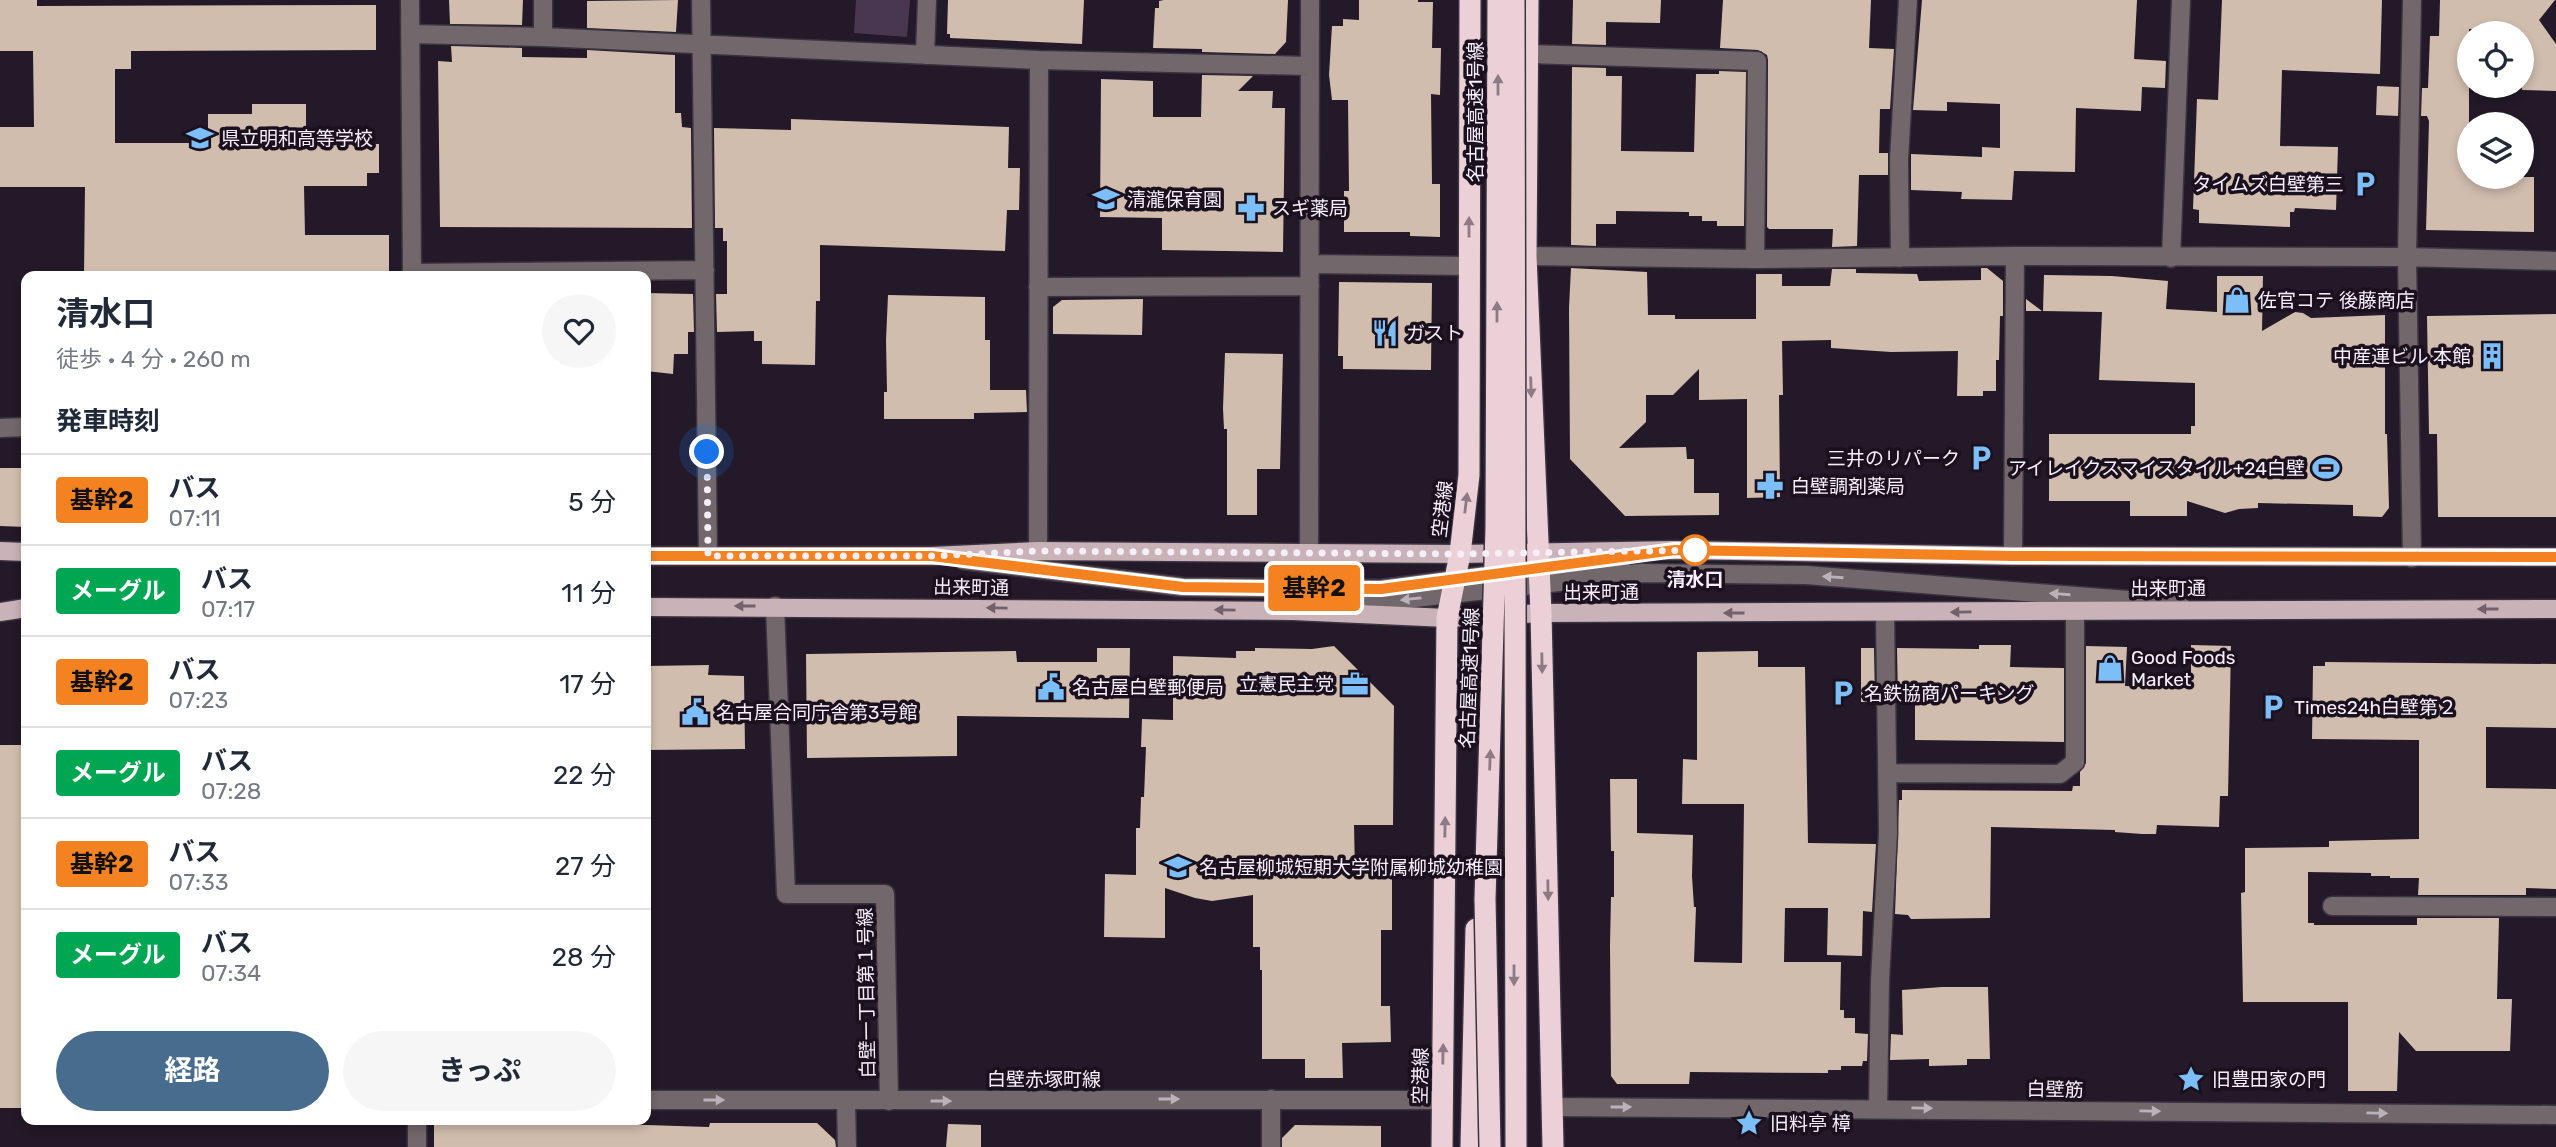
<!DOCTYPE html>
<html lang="ja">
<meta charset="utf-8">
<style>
:root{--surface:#fff;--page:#f6f6f7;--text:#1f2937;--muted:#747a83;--line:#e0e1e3;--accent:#486c8e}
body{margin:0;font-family:Rubik,"Noto Sans JP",sans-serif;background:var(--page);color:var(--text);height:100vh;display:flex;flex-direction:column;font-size:26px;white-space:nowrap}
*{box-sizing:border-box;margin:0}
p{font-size:23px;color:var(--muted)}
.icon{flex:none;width:38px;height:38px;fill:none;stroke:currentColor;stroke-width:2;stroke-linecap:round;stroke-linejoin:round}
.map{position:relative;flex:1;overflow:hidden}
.details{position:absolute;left:21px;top:271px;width:630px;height:854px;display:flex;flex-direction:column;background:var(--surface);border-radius:14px;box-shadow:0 4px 10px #0003}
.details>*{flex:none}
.badge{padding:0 14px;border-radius:5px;font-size:24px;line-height:46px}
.buttons{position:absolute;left:2457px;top:21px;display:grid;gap:14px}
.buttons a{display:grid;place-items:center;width:77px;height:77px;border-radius:50%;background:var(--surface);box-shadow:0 4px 10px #0003;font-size:35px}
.you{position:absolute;width:35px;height:35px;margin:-18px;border:5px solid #fff;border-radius:50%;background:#1a73e8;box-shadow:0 0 0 10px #1a73e833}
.map>.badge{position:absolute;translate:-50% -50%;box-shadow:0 0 0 4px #fff}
h2{padding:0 35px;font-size:26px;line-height:63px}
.round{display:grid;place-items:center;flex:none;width:74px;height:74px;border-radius:37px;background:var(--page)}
.head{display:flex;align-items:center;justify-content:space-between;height:119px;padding:0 35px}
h1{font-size:33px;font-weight:700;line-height:52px}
.button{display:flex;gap:14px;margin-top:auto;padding:14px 35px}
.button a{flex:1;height:80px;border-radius:42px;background:var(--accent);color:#fff;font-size:28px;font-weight:700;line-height:80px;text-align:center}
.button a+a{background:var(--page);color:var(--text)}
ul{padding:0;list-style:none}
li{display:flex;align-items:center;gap:21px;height:91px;padding:0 35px;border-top:2px solid var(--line)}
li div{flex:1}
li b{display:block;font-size:26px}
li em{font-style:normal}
li .badge{min-width:77px;font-weight:700;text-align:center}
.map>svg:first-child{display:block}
.green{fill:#493651}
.building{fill:#d1bdae}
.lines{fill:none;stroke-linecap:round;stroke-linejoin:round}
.minor-casing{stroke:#3c3341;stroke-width:21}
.major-casing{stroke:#3c3341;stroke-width:21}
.highway-casing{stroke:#3c3341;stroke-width:24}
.minor{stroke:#72676a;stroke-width:18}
.major{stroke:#c9b2b8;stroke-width:18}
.highway{stroke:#ebd0d7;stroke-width:21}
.highway-bridge-casing{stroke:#3c3341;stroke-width:24;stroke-linecap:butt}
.highway-bridge{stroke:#ebd0d7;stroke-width:21}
.oneway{fill:#8d7a84}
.oneway2{fill:#bbb2b9}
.oneway3{fill:#72616b}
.line-casing{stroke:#fff;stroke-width:16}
.line{stroke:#f58220;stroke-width:10}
.walk{stroke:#f6eff9;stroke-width:7;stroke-dasharray:0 12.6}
.stop-dot{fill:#fff;stroke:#f58220;stroke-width:3.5}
.labels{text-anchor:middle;stroke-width:7;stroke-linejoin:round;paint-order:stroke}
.street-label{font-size:19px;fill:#f6eff9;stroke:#1a101e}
.poi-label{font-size:19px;fill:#f6eff9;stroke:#1a101e;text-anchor:start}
.stop-label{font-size:19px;font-weight:bold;fill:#f6eff9;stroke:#1a101e}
</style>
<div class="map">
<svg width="2556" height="1147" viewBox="0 0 2556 1147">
<rect width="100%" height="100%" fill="#231928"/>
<path class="green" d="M856,0h54l-3,37 -53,-4z"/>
<path class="building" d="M0,0h37v6l339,-1v45l-245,1v18h-16v74h93v-29h44v-10h54v39l73,1v29h-12v13h-63l1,49h84v41h-305l1,-89h-85v-60h34l-1,-76h-33z
M449,0h74l-1,25 -72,-1z
M678,0l-2,32 -89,-4v-27z
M948,0h136l-2,44 -132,-6v-4h-3z
M1164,0h124l-2,42 -11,12 -73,-2v-3l-49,-1 2,-40h4v-7z
M1359,0h59v2h15l-1,46h9l-1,47 -9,-1 1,90h8v53l-30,-1v-4h-66v-41h5l-1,-91h-16l-3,-25 3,-49h11v-7l16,1z
M1573,0h88l-1,23 -54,-1v23l-34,-1z
M1723,0h148l-2,48 25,1 -4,60h-10l-1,44h9v22h-29l-2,71 -25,1 1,-18h-64l-2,-2 1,-167 -1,-5 -9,-5 -38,-2z
M1922,0h215l-3,59 32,2 -1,27 -23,-1 -1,24 -65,-3 -1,64 -61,-1 -2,29 -51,-1 1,-7 -51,-2v-36l71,3v-10l18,1v-44l-53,-2v9l-34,-1z
M2222,0h160l-2,74 -98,-4 -2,76 58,1 -2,63 -41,-2 -1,4h-4v15l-91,-4v-13l-6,-1 4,-110 21,1z
M2440,0h115l-16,20 17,24v47l-34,-1v-59l-53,-2v148h65v55l-108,-2 3,-109 -2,-5h-6l1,-28h6l2,-52h9z
M451,46l71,2v9l65,1v-8l88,5v58h6l1,14 9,1 1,100 -252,-1 -2,-166 14,1z
M1572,67l34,1v8h16l-1,75 73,1 2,-78h23v-3l27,1 -2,154h-27v-5h-15v-5h-13v-4l-73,-1v13h-20v22l-25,-1z
M1202,75l51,1 -15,15h35l-1,17h13l-2,144 -121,-2v-32l-62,-1 1,-138 52,2v36h48z
M2377,86l22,1 -1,29 -22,-1z
M791,119l218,8 -1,41h12l-1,42h-12l-2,41 -185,-6v56h-4l-1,64 -53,-1v-23h-8v-10l-37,1 -1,-38h11v-53h-4v-13h-8l-1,-100 77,2z
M1571,268l76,4 1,43h27v4h81v-45h26v12h48l2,-17h24v4l61,1 2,7 62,-1v-12h6l16,13v35h-3l-1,44h-3v31h-13v5h-26l1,-45 -67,1 -60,-4v-8l-49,1 1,54h-4l1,102 -33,1v-99l-48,1v-31l-26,26h-27v27l-27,26 67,-1 1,12h7v34h25v22l-94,1 -55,-57 -1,-151z
M2044,275l68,1 56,5 -2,28 51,3v-36h46l-1,55 33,-19 8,1 8,5 74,-3v119h2l2,74 -7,9 -29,-1v-11l-95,-2v5l-19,1 -14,4 -38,-12v15h-57v-15h-81v-67h142v-8h4v-43l-96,-3 3,-68 -59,-1z
M1339,282l93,1 -1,87 -88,-1v-13h-5z
M646,293l47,1 1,38h-6v22h-14l-1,20 -27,-3z
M888,295l97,2v43h5v50h36l1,22 -53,1v6h-90v-27h3l-1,-52z
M1143,299l-1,36 -89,-1v-27l9,-7z
M2026,299l16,12h-16z
M2556,314v203h-118l-1,-83h-8l-2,-118z
M1225,353l58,1 -3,115h-23v46h-30v-86h-3l-1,-21z
M0,468h26v59l-26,-1z
M1979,645h32l-1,22 54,1v74l-149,-2v-38h-17l-1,-54 82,1z
M2191,645l40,1 -3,150h-8l-1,31 -62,-2 -1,9h-14l-27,-2v-2l-124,-3 -1,91 -79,1 -3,-4 -13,-1 4,-114h3v-10l170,1 1,-5h7v-14l6,-9v-117l41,1 -2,39 66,2z
M1334,646l60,60 -1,119h-39l1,48h37v57h-11v76h9l1,36 -49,1 1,35h-38v-19h-43v-89h-2v-23h-7v-52l-41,6 -17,-3 -30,-10v50l-61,-1 1,-63 31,1v-47h4l1,-31h3l2,-50h-5l1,-28 31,1v-64l63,2v-7h19v-3l57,1z
M1097,648h33l-1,70 -172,-2v40l-150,2 -1,-104 210,-3 1,11h80z
M1861,648h13l1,54h-14z
M1758,651v16h47l3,176 68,1 -4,68 -9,-1 -1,45 -35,-1 1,-47h-43l-1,54h57l-1,48h4v8h11v15l13,1 -1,27h-4l-1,5h-21v4h-13v3l-138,-1 -1,12h-72l-6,-8 -1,-131 1,-48h3v-46h-3l-1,-72h27v54l56,2 -1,41 2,31h2l-2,55 48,1 2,-159h-62l1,-45 14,1v-108z
M2325,662l231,2v64l-70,-1v61l70,1v100l-30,-1v7h-108l1,-17h-29v-2h-19v-3l-63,-1v51h6v2h103v-7h82l-2,81h15l-2,52h-94l-17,-19 -2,59h-49v-89h-105l-2,-109 4,-1v-44l84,-1v-6l90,-2v-99l-107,-1 1,-73h12z
M709,665l-1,10 36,1 1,73 -99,1v-84z
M0,745h26v363h-26z
M1942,987h46l2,72h-23v6l-38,1v-7l-39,1 1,-26 12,1 -1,-45z
M584,1123l125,4 1,-4h107l18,17 1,7h-402v-23z
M948,1124l33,1v22h-35z
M1295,1125l86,1v21h-99v-9z"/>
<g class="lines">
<defs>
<path id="minor" d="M410,0l2,276
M701,0l7,556
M2412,0l-5,257 5,301
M410,34l133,3 496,23 271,6
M543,37v-37
M1528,54l229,7 -2,198
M925,55l2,-55
M1526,256l229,3 260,-3 392,1 149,4
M1900,258l-1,-98 9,-160
M2171,258l10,-258
M1310,264l158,2
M412,273l293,-3
M1038,287l272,-1
M0,428l26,-1
M1038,551l1,-491
M1309,553l1,-553
M2013,556l2,-300
M963,560l220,27 198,2 244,-32
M775,606l11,288h99l4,207
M1333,607l308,-34 165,2 374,29
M1889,773l171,1 15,-12v-152
M2332,906l224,1
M1271,1099v48
M646,1100h796
M846,1101l1,46
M1553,1107l1003,8
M1878,1108l2,-128 8,-147 -3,-220
M417,1147v-27"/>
<path id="major" d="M0,551l26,1
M646,556h286l106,-5 422,3 215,-4 338,6 543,1
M646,607l647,4 154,7 94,-5 1015,-4
M0,612l26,-4"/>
<path id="highway" d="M1528,0l-2,256 15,357 12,534
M1442,1147l5,-529 13,-64 9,-79 1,-475
M1471,1147l5,-218"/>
</defs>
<use href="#minor" class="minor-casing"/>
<use href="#major" class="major-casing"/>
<use href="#highway" class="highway-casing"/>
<use href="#minor" class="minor"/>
<use href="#major" class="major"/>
<use href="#highway" class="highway"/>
<defs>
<path id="highway-bridge" d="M1514,0l2,1147
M1490,1147l-5,-248 11,-371 2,-528"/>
</defs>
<use href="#highway-bridge" class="highway-bridge-casing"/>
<use href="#highway-bridge" class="highway-bridge"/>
</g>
<defs><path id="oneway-solid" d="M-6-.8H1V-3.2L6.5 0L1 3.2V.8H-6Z" transform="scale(1.75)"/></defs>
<g class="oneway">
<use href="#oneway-solid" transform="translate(1498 85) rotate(-90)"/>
<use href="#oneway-solid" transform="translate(1469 227) rotate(-90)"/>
<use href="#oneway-solid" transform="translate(1497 312) rotate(-90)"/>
<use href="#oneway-solid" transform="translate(1531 387) rotate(88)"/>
<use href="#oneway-solid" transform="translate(1466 503) rotate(-83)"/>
<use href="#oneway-solid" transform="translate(1542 663) rotate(89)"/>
<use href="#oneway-solid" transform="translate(1490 760) rotate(-88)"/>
<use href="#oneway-solid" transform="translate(1445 827) rotate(-89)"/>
<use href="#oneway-solid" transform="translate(1548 890) rotate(89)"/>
<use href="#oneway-solid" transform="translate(1514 975) rotate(90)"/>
<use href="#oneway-solid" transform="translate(1443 1054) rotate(-89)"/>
</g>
<g class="oneway2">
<use href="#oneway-solid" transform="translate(1833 577) rotate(-176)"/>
<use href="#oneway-solid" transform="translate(2060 594) rotate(-176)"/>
<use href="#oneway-solid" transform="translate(1411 599) rotate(174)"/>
<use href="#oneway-solid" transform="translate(1169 1099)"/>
<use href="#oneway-solid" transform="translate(714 1100)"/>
<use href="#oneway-solid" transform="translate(941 1101)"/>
<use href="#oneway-solid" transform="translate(1621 1107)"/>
<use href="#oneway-solid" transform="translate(1922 1108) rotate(1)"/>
<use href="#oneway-solid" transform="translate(2150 1111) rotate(1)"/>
<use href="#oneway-solid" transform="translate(2377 1113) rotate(1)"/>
</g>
<g class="oneway3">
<use href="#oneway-solid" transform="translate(745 606) rotate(180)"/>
<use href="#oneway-solid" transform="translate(997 608) rotate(-179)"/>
<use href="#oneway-solid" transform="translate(2488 609) rotate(180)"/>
<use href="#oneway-solid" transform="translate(1225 610) rotate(-179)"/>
<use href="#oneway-solid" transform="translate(1961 612) rotate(179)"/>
<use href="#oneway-solid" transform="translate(1734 613) rotate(180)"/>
</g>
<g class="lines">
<defs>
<path id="line" d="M646,556h286l251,31 198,2 294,-39 338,6 543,1"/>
</defs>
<use href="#line" class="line-casing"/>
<use href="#line" class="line"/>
<path class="walk" d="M707,452l1,104h224l106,-5 422,3 243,-4h-8"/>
</g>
<defs>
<symbol id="school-bare" viewBox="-9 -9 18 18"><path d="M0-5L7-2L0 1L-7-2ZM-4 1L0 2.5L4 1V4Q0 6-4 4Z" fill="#7bbef8" stroke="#1a101e" stroke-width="2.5" paint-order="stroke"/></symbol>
<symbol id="parking-bare" viewBox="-9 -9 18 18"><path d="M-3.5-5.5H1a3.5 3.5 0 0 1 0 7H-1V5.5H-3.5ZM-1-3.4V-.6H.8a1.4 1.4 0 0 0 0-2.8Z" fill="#7bbef8" stroke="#1a101e" stroke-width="2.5" paint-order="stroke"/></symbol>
<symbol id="pharmacy-bare" viewBox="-9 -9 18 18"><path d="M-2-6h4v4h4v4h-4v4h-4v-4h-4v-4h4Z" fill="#7bbef8" stroke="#1a101e" stroke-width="2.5" paint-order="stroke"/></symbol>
<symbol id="shop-bare" viewBox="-9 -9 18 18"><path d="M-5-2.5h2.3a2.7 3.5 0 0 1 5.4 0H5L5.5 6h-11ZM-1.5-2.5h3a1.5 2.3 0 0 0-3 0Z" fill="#7bbef8" stroke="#1a101e" stroke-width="2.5" paint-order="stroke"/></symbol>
<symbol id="restaurant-bare" viewBox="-9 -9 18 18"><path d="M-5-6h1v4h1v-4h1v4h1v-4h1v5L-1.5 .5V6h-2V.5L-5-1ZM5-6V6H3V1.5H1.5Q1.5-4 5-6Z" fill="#7bbef8" stroke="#1a101e" stroke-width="2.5" paint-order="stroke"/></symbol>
<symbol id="building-bare" viewBox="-9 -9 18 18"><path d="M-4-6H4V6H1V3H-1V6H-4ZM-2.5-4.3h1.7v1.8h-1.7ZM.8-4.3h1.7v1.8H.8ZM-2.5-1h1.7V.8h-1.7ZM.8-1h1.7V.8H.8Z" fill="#7bbef8" stroke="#1a101e" stroke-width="2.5" paint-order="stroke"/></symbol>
<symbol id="stadium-bare" viewBox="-9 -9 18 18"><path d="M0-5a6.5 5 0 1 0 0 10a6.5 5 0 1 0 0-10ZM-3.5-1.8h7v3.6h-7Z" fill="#7bbef8" stroke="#1a101e" stroke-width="2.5" paint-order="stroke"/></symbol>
<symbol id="office-bare" viewBox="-9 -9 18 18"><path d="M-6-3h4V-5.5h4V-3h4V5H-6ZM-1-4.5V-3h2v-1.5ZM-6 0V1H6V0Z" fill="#7bbef8" stroke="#1a101e" stroke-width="2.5" paint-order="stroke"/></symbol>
<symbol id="civic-bare" viewBox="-9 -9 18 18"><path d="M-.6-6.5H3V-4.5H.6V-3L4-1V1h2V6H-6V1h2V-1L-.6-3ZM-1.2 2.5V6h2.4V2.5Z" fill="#7bbef8" stroke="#1a101e" stroke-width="2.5" paint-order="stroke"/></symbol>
<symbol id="sight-bare" viewBox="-9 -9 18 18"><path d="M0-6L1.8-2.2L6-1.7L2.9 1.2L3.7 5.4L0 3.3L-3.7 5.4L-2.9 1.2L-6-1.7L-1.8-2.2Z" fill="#7bbef8" stroke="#1a101e" stroke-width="2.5" paint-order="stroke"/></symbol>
</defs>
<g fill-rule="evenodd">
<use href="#school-bare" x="181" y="119" width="38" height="38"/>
<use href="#parking-bare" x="2346" y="165" width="38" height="38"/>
<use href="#school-bare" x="1087" y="180" width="38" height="38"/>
<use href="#pharmacy-bare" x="1232" y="189" width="38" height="38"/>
<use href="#shop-bare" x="2218" y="281" width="38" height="38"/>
<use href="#restaurant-bare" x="1366" y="314" width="38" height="38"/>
<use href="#building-bare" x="2473" y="337" width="38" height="38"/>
<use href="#parking-bare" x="1962" y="439" width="38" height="38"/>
<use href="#stadium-bare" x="2307" y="449" width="38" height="38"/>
<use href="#pharmacy-bare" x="1751" y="467" width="38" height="38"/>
<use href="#shop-bare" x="2091" y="649" width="38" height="38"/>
<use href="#office-bare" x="1336" y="665" width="38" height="38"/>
<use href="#civic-bare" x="1032" y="668" width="38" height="38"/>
<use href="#parking-bare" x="1824" y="674" width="38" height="38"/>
<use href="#parking-bare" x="2254" y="688" width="38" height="38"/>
<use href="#civic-bare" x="676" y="693" width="38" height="38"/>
<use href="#school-bare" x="1159" y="848" width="38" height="38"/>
<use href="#sight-bare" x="2172" y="1060" width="38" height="38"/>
<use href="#sight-bare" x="1730" y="1104" width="38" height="38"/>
</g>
<circle class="stop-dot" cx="1695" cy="550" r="14"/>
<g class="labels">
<g class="street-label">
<text transform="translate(1475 112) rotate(-90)" y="7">名古屋高速1号線</text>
<text transform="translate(1442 509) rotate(-83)" y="7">空港線</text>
<text transform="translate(971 587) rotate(1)" y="7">出来町通</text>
<text x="2168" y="595">出来町通</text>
<text x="1601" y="599">出来町通</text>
<text transform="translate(1469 678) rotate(-88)" y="7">名古屋高速1号線</text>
<text transform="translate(866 993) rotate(-91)" y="7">白壁一丁目第１号線</text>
<text transform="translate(1420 1076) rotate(-89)" y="7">空港線</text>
<text x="1044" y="1086">白壁赤塚町線</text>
<text transform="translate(2055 1089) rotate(1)" y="7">白壁筋</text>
</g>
<g class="poi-label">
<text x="221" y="145">県立明和高等学校</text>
<text x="2344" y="191" text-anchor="end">タイムズ白壁第三</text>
<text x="1127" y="206">清瀧保育園</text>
<text x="1272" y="215">スギ薬局</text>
<text x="2258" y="307">佐官コテ 後藤商店</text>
<text x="1406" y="340">ガスト</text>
<text x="2471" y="363" text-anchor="end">中産連ビル 本館</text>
<text x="1960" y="465" text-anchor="end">三井のリパーク</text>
<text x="2305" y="475" text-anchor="end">アイレイクスマイスタイル+24白壁</text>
<text x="1791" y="493">白壁調剤薬局</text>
<text x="2131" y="664">Good Foods<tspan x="2131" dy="22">Market</tspan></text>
<text x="1334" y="691" text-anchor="end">立憲民主党</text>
<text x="1072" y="694">名古屋白壁郵便局</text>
<text x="1864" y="700">名鉄協商パーキング</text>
<text x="2294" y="714">Times24h白壁第２</text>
<text x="716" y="719">名古屋合同庁舎第3号館</text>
<text x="1199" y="874">名古屋柳城短期大学附属柳城幼稚園</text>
<text x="2212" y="1086">旧豊田家の門</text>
<text x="1770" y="1130">旧料亭 樟</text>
</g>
<g class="stop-label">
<text x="1695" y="586">清水口</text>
</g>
</g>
</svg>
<div class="buttons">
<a><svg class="icon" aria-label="locate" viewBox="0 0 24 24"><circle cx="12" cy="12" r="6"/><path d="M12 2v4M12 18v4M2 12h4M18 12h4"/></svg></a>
<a><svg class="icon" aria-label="layers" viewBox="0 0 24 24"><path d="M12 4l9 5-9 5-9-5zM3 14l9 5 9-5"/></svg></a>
</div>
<div class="you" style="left:707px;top:452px"></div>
<b class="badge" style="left:1314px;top:588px;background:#f58220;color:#111">基幹2</b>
<section class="details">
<div class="head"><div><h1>清水口</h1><p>徒歩 · 4 分 · 260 m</p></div><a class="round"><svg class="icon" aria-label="heart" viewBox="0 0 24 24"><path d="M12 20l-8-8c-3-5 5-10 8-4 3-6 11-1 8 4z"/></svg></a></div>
<h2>発車時刻</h2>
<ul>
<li><span class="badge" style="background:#f58220;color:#111">基幹2</span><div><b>バス</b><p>07:11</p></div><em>5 分</em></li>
<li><span class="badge" style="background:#00a651;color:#fff">メーグル</span><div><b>バス</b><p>07:17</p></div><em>11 分</em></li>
<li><span class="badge" style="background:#f58220;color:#111">基幹2</span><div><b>バス</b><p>07:23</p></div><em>17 分</em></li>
<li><span class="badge" style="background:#00a651;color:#fff">メーグル</span><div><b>バス</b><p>07:28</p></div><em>22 分</em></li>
<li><span class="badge" style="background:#f58220;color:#111">基幹2</span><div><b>バス</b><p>07:33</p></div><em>27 分</em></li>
<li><span class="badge" style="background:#00a651;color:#fff">メーグル</span><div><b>バス</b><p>07:34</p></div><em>28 分</em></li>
</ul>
<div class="button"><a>経路</a><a>きっぷ</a></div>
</section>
</div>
